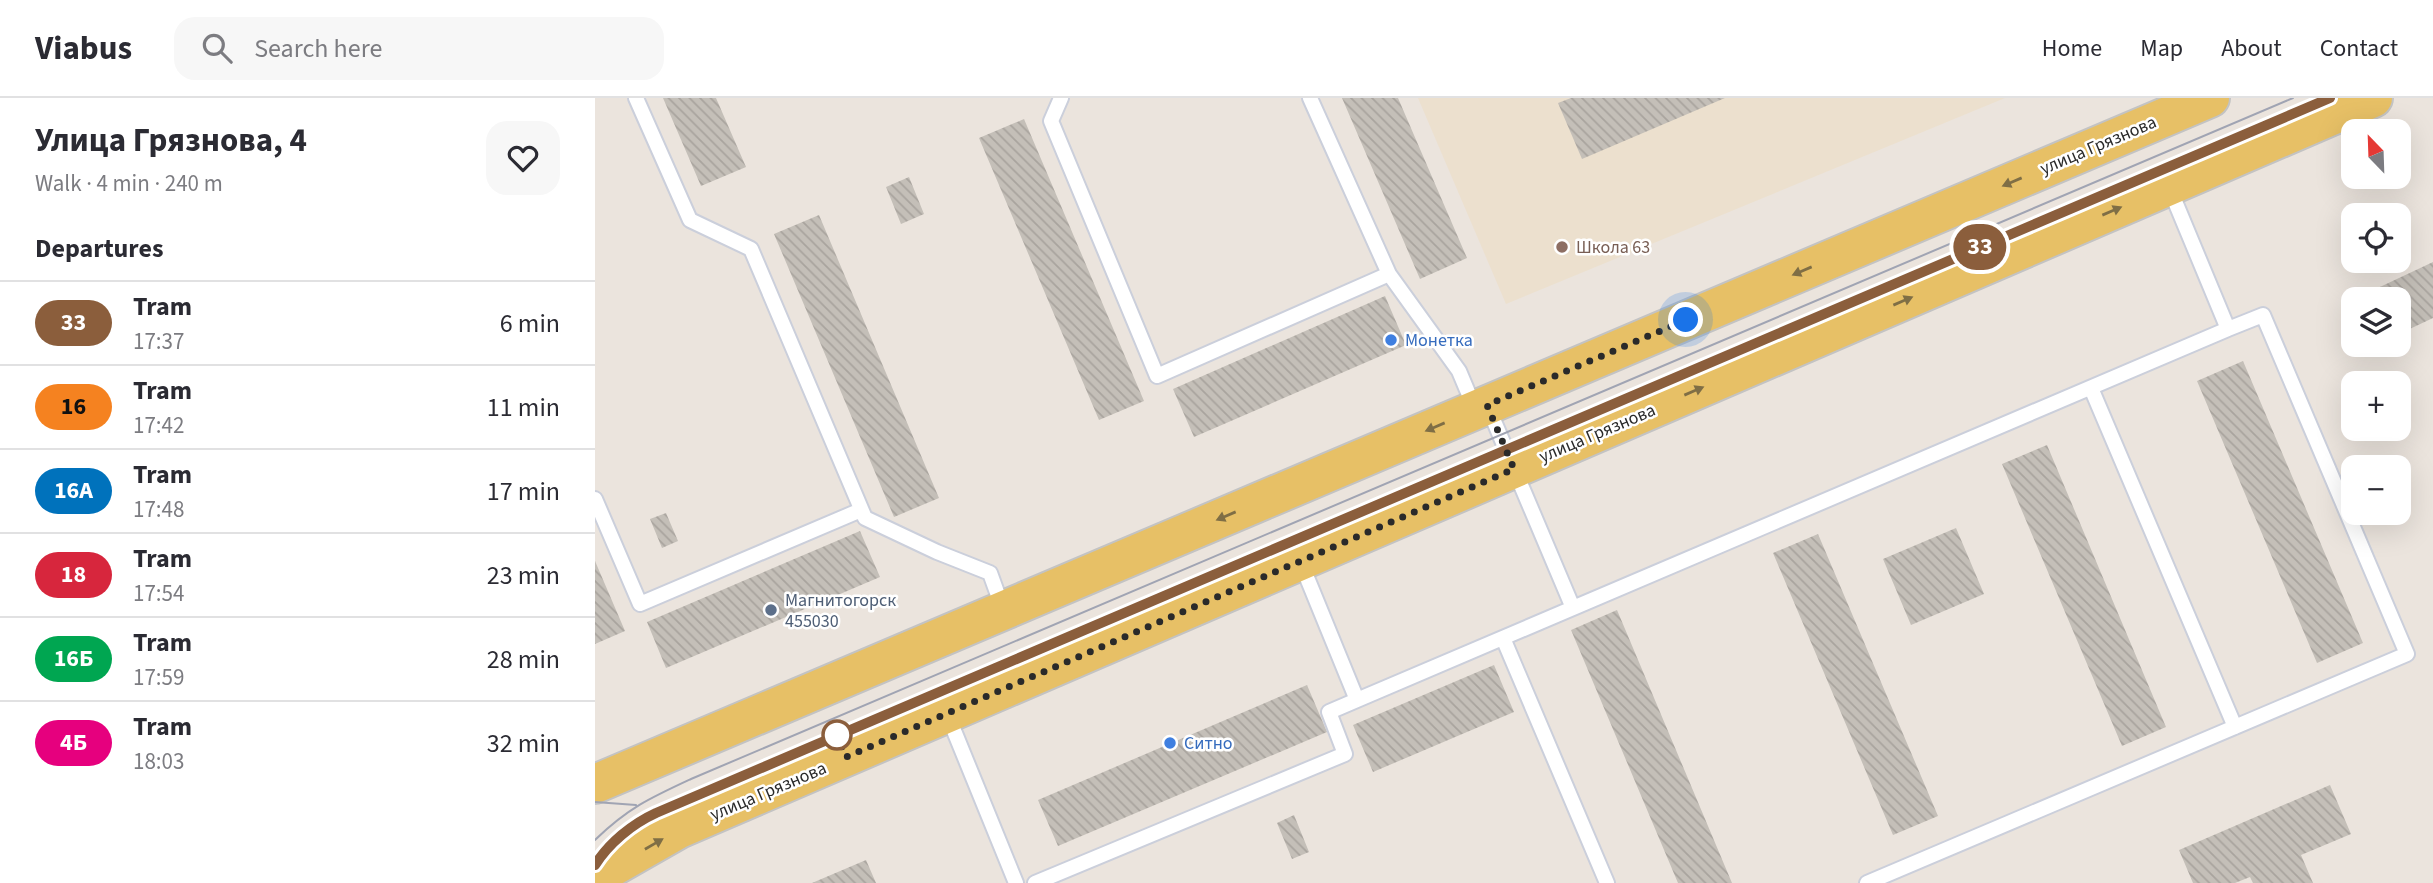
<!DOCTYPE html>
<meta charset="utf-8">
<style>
:root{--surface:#fff;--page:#f7f7f7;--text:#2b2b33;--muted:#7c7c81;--line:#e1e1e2}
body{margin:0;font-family:"Source Sans 3",sans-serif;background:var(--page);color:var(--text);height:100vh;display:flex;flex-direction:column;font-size:26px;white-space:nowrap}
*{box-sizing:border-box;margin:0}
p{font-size:23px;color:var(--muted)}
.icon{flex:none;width:38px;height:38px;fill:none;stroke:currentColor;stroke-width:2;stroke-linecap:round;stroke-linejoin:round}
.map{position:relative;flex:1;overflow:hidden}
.drawer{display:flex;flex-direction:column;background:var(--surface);width:595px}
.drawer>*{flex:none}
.badge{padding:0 14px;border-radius:23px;font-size:24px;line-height:46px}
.needle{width:46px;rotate:337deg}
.controls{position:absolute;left:1746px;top:21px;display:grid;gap:14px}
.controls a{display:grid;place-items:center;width:70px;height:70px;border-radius:14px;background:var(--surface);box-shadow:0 7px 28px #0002;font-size:35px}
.you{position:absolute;width:35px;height:35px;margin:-18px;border:5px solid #fff;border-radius:50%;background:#1a73e8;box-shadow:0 0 0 10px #1a73e833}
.map>.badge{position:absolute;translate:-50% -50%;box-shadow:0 0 0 4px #fff}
h2{padding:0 35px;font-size:26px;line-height:63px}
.round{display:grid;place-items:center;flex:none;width:74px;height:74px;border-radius:21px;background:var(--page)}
.summary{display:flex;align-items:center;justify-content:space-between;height:119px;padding:0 35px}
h1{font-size:33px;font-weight:700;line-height:52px}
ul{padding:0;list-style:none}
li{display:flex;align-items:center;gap:21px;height:84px;padding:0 35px;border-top:2px solid var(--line)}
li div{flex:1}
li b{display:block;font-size:26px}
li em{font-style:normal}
li .badge{min-width:77px;font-weight:700;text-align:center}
header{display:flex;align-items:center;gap:42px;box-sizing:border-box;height:98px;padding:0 35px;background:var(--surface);border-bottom:2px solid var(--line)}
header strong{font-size:33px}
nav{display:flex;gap:38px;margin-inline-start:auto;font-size:24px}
.search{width:490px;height:63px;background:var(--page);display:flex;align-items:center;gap:18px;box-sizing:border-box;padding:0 24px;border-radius:21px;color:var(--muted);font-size:26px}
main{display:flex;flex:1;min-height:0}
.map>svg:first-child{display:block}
.education{fill:#ece0ce}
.building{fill:url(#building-back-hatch)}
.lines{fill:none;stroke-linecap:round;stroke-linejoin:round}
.service-casing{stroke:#cbcfdb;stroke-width:18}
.primary-casing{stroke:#c3c3c3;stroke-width:42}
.service{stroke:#fff;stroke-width:14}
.primary{stroke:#e7c066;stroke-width:38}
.tram{stroke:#a0a4b3;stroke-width:2}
.oneway{fill:#7f6e45}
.line-casing{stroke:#fff;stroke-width:16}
.line{stroke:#8b5e3c;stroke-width:10}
.walk{stroke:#2a2a2a;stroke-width:7;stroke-dasharray:0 12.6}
.education-dot{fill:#8d6e63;stroke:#fff;stroke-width:2.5}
.shop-dot{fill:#3f7fe0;stroke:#fff;stroke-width:2.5}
.service-dot{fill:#5c6f8a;stroke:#fff;stroke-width:2.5}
.stop-dot{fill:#fff;stroke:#8b5e3c;stroke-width:3.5}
.labels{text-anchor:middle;stroke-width:5;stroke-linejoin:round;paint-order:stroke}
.street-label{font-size:18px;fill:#2a2a2a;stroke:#fff}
.education-label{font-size:18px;fill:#785e54;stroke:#fff;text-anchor:start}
.shop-label{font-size:18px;fill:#366cbe;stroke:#fff;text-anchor:start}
.service-label{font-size:18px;fill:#4e5e75;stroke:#fff;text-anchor:start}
</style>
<header>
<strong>Viabus</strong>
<div class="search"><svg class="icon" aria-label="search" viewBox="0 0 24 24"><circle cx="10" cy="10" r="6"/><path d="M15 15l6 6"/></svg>Search here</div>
<nav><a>Home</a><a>Map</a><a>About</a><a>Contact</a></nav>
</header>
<main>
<section class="drawer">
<div class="summary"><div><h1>Улица Грязнова, 4</h1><p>Walk · 4 min · 240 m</p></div><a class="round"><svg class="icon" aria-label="heart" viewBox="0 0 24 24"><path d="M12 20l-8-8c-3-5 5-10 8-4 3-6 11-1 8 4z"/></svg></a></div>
<h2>Departures</h2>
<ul>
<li><span class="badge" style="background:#8b5e3c;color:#fff">33</span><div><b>Tram</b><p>17:37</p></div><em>6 min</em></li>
<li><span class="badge" style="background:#f58220;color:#111">16</span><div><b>Tram</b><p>17:42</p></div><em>11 min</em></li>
<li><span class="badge" style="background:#0072bc;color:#fff">16А</span><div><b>Tram</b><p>17:48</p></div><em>17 min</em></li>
<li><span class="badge" style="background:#d7263d;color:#fff">18</span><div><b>Tram</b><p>17:54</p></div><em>23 min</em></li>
<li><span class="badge" style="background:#00a651;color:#fff">16Б</span><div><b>Tram</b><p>17:59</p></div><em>28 min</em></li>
<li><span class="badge" style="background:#e6007e;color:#fff">4Б</span><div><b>Tram</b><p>18:03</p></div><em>32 min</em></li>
</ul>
</section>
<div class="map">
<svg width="1838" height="785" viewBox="0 0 1838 785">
<defs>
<pattern id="building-back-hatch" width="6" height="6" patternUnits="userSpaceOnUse" patternTransform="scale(1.75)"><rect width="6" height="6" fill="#c4bfb8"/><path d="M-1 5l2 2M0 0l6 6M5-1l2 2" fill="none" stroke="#a9a49e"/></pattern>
</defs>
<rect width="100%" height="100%" fill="#ebe4dd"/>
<path class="education" d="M823,0h587l-499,206z"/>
<path class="building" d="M68,0h53l30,69 -45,19z
M747,0h56l69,160 -47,21z
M976,0h154l-143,61 -24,-56z
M429,21l120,282 -45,19 -120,-282z
M314,79l15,37 -23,10 -15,-37z
M224,117l120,283 -45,19 -120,-283z
M1838,164v56l-34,16v-35h-31l-3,-5z
M790,198l21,49 -212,92 -21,-48z
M1648,263l120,282 -46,20 -120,-282z
M1452,347l119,282 -44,19 -120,-282z
M71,415l12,28 -16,7 -12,-29z
M1361,430l28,66 -73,31 -28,-66z
M265,433l20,46 -214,91 -19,-46z
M1223,436l120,282 -45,19 -120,-282z
M0,463l30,70 -30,13z
M1022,512l115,273h-54l-107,-253z
M899,567l20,47 -141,60 -20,-47z
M712,587l20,47 -269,114 -20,-46z
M1735,687l21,49 -50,21 12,28h-60l-3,-6 -15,6h-42l-14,-33z
M699,717l15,37 -17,7 -15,-36z
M271,762l10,23h-64z"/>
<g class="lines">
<defs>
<path id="service" d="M41,0l54,122 61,29 114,269 72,34 53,21 13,36
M466,0l-10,23 106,255 232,-102
M715,0l79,176 70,97 16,38
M1496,290l144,339
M893,309l85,201
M0,401l45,105 221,-94
M706,465l56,137 871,-371
M908,540l104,245
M353,618l68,167
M440,785l310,-129 -16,-42 28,-12
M1272,785l540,-229 -144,-339 -35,14 -59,-142"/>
<path id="primary" d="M0,686l1615,-686
M0,779l84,-48 1694,-731"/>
</defs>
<use href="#service" class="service-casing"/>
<use href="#primary" class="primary-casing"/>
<use href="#service" class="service"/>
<use href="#primary" class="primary"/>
<path class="tram" d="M0,704l41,3
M0,742c33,-32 55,-42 96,-61l1602,-681
M0,767c17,-28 45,-45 75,-58l1660,-709"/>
</g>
<defs><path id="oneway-solid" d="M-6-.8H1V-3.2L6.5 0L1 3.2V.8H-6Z" transform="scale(1.75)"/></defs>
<g class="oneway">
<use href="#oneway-solid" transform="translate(1417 84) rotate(157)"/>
<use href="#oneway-solid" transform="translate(1517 113) rotate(-23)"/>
<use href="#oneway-solid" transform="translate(1207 173) rotate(157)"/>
<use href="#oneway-solid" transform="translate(1308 203) rotate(-23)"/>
<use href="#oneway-solid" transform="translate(1099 293) rotate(-23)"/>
<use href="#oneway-solid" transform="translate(840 329) rotate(157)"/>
<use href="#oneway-solid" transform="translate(631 418) rotate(157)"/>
<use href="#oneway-solid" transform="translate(59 746) rotate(-30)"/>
</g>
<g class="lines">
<defs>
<path id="line" d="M0,767c14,-22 37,-41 61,-52l1674,-715"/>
</defs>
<use href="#line" class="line-casing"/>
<use href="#line" class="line"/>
<path class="walk" d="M242,637l9,22 668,-288 -27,-64 199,-85"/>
</g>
<circle class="education-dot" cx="967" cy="149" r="7"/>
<g class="shop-dot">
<circle cx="796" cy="242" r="7"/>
<circle cx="575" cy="645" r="7"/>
</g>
<circle class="service-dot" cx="176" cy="512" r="7"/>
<circle class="stop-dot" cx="242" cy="637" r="14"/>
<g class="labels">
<g class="street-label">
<text transform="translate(1503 47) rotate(-23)" y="6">улица Грязнова</text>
<text transform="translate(1002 335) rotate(-23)" y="6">улица Грязнова</text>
<text transform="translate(173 693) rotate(-23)" y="6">улица Грязнова</text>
</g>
<g class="education-label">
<text x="981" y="155">Школа 63</text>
</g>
<g class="shop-label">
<text x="810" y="248">Монетка</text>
<text x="589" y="651">Ситно</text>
</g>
<g class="service-label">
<text x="190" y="508">Магнитогорск<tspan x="190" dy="21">455030</tspan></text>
</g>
</g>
</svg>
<div class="controls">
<a><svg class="needle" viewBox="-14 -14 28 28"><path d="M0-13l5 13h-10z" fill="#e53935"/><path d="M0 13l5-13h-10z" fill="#7c7c81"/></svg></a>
<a><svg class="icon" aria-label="locate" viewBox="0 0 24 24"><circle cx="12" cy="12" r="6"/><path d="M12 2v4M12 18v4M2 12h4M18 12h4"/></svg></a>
<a><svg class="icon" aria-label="layers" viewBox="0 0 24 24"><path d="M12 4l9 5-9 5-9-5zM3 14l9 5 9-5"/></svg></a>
<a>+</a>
<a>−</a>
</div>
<div class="you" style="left:1091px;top:222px"></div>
<b class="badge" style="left:1385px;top:149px;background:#8b5e3c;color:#fff">33</b>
</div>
</main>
